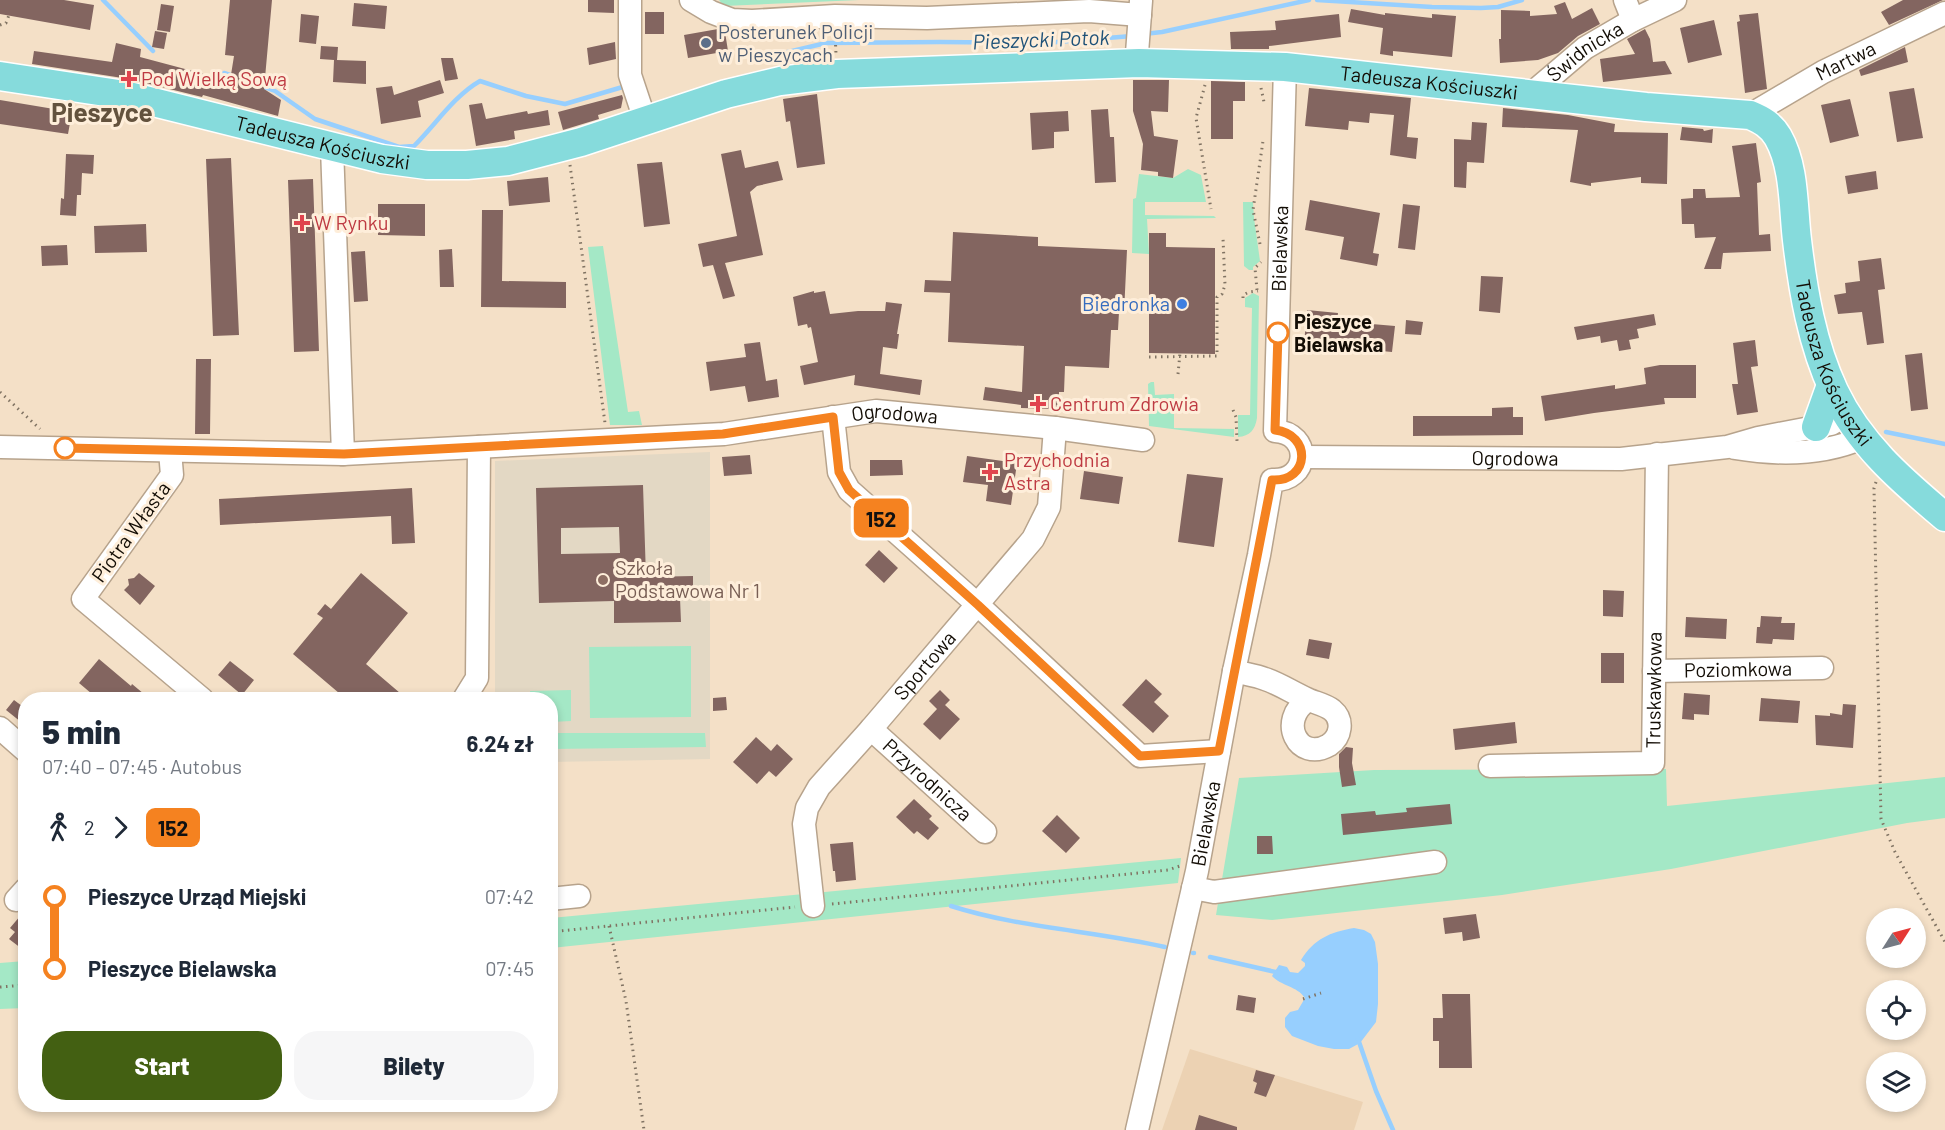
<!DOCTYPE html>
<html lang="pl">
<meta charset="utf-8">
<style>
:root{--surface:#fff;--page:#f6f6f7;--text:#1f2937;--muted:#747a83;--accent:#436012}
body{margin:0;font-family:Barlow,sans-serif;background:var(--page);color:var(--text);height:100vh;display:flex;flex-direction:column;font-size:22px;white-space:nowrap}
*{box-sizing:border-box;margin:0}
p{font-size:20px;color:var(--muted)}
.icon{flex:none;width:33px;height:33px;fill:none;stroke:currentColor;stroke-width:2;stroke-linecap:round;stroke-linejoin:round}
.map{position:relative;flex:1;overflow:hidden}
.drawer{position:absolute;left:18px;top:692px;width:540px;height:420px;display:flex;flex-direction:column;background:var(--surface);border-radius:24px;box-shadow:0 3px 9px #0003}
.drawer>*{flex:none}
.badge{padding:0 12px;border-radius:9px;font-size:21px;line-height:39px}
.needle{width:39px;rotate:54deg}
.fabs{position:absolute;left:1866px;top:908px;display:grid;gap:12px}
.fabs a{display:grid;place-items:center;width:60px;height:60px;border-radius:50%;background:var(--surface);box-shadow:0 3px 9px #0003;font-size:30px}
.map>.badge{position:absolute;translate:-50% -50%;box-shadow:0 0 0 3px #fff}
.legs{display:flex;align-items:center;gap:9px;height:66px;padding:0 24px;font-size:20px}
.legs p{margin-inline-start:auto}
.overview{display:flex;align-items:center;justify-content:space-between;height:102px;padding:0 24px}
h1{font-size:33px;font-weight:800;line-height:45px}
.cta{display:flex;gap:12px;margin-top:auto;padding:12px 24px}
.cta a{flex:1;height:69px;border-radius:24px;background:var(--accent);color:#fff;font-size:24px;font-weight:800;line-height:69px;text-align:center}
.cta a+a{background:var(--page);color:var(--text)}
ul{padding:0 24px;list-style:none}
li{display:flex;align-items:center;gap:21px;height:72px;font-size:22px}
li i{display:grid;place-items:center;width:9px;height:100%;margin:0 8px;background:currentColor}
li i::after{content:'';width:15px;height:15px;margin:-8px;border:4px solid;border-radius:50%;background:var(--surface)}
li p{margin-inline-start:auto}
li:first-child i{background:linear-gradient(#0000 50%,currentColor 0)}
li:last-child i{background:linear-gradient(currentColor 50%,#0000 0)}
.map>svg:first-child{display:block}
.built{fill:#ecd2b3}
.education{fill:#e3d8c4}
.green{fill:#a4e8c6}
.water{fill:#97cffe}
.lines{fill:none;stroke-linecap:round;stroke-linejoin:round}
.stream{stroke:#97cffe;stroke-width:4.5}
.building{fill:#836560;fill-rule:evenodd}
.minor-casing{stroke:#b7a38c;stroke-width:25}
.major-casing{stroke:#fff;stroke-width:31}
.path{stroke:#807363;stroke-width:3;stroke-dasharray:1.5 4.5;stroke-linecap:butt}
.minor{stroke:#fff;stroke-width:22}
.major{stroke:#86dbdc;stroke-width:28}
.line-1-casing{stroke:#fff;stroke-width:14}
.line-1{stroke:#f58220;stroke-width:9}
.service-dot{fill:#5c6f8a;stroke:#feeeda;stroke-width:2}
.health-dot{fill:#e0444e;stroke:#feeeda;stroke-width:2}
.shop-dot{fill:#3f7fe0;stroke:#feeeda;stroke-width:2}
.stop-1-dot{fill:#fff;stroke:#f58220;stroke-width:3}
.education-dot{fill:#8d6e63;stroke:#feeeda;stroke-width:2}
.labels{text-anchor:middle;stroke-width:6;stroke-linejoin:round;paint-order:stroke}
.service-label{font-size:20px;fill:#4e5e75;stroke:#feeeda;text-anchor:start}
.street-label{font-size:20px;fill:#130d05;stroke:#feeeda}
.health-label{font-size:20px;fill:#be3a42;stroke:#feeeda;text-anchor:start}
.shop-label{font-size:20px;fill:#366cbe;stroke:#feeeda;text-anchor:end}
.stop-label{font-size:20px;font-weight:bold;fill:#130d05;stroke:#feeeda;text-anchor:start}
.education-label{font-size:20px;fill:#785e54;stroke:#feeeda;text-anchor:start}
.water-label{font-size:21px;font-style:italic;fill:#1e5178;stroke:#feeeda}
.district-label{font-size:26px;font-weight:bold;fill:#63523d;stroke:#feeeda}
</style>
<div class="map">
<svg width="1945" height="1130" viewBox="0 0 1945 1130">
<rect width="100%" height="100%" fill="#f4e0c7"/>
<path class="built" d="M1190,1049l173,53 -9,28h-192z"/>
<path class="education" d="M710,452v307l-159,3 -1,-63h-55v-238z"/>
<path class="green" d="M719,0h140l-135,6z
M1188,169l13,6 5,27h-61v13l69,1 2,2 -69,1 2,35 -17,-1 1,-54 3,-1 3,-24 34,4z
M1243,202h10l1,16 6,43 -7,6v3h-4l-5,-4z
M603,246l25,166 11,-1 3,14h-32l-22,-178z
M1253,293l6,3 -2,122c-2,12 -7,18 -19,19v-22h12l2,-107 -7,-1v-9z
M1151,382h3l1,13 19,-1v34l60,1v8l-85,-11 -1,-42z
M691,646v71l-101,1 -1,-71z
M571,690v31l-20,1 -1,-23h-19l-1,-8z
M551,733h154l1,14 -155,2z
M1666,769l1,37 278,-29v41l-38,5 -236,46 -169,26 -230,25 -56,-5 23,-137 135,-8z
M1181,858l-3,25 -627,65v-30z
M25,961v47l-25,1v-46z"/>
<path class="water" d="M1354,928l10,2 7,4 4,8 3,22v40l-2,18 -16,21 -11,6h-15l-16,-3 -26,-10 -7,-9v-9l5,-6 8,-2 7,-12c-8,-12 -24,-12 -33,-22l7,-11 8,2 3,5 8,1 7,-7v-3l-4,-3c13,-21 29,-28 53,-32z"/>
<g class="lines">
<path class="stream" d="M103,0l50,51
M1317,0l115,7 49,1 17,-1 24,-7
M1144,34l18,-2 147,-32
M771,56l55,-13 114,-1 105,1 87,-7
M224,73l12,4
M261,86l14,5 40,28 84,28 15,-1c22,-22 40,-50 66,-65l46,15 39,8 61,-18
M1886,432l59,12
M951,906c69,22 144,25 214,41
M1193,953h1
M1210,957l70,16
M1358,1039l18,52 17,39"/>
</g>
<path class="building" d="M0,0h64l30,5 -4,25 -90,-16z
M230,0h42l-8,89 17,11 -3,16 -75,-21 -1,2 -73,-18 -97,-15 2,-13 78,11 4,-19 25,6 -1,8 90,24 4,-25 -9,-1z
M588,0h26v13l-26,-1z
M1903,0h40l-54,25 -8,-13z
M1565,2l7,17 20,-11 8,16 -22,12 -20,17 -20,7 -38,3 -1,-24h2v-29l29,1v5l27,-2 -3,-8z
M354,3l33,3 -2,23 -33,-3z
M161,4l13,2 -4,26 -13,-2z
M1351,9l34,6v-2l47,5v-4l24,2 -4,41 -59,-6v5l-13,-2 3,-26 -35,-6z
M645,12h19v22h-19z
M1758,13l9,76 -22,4 -8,-71 3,-1 -1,-6z
M301,14l18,2 -3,28 -17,-2z
M1339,14l2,23 -72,9v3h-38l-1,-17 46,-2 -1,-9z
M1714,20l8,35 -34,8 -8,-35z
M718,29l7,3 3,19 -40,7 -4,-23z
M1645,29l5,10 3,23 12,-1 7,13 -69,8 -3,-23 35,-5 -8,-15z
M155,31l12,2 -3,16 -12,-2z
M615,42l1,17 -27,6 -2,-17z
M321,46l17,1 -1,13 29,1v23l-33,-2 1,-22 -14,-1z
M1905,47l3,15 -47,14 -2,-6z
M441,58h12l5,21 -13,2z
M440,80l4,13 -26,8 3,16 -40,7 -5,-36 16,-2 2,9z
M1133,80h36l-1,32 -17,-1 3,25 24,4 -5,38 -15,-2v-4l-17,-2 2,-26 -10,-33z
M1211,81l34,1v19h-12v38h-22z
M1309,88l102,10 -4,39 11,1 -2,21 -26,-4 4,-40 -24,-2 -1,10 -20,-2 -1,9 -43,-4z
M1914,88l9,50 -26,4 -8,-50z
M817,94l8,70 -28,4 -7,-47 -4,1 -3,-23z
M622,95l1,3 -2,10 -23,7 1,4 -36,11 -5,-18z
M1850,99l9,37 -29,7 -9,-38z
M0,100l72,12 -4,22 -68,-10z
M482,103l4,16 41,-8 1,3 20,-4 2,15 -36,6 1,8 -39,7 -7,-41z
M1503,108l65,7 47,9 -1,8 54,1 -1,51 -26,-1v-6l-50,6v3l-21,-4 8,-52 -76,-3z
M1108,109l2,28h4l2,45 -21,1 -4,-73z
M1068,111l1,20 -15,1v16l-22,2 -2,-37z
M1472,122l15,1 -3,40 -17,-1 -1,26 -12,-1v-48l17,1z
M1682,127l21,2 1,2 9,-2 -1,14 -32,-3z
M1756,143l5,39 -4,1 2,52 11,-1 1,17 -48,2 -2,16h-17l12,-32 -21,1 -1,-14h-12l-1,-25 12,-1v-9h12l1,9 34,-1 -8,-51z
M741,150l4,18 33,-7 5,19 -26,6 -7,6 13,63 -38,8 10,33 -12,3 -10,-34 -10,2 -5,-23 39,-8 -16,-82z
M66,154l28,1 -1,19 -11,-1 -1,22h-4l-1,21 -16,-1 1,-17 3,1z
M231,158l8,177 -26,1 -7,-177z
M662,162l8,62 -26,3 -7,-63z
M1876,171l2,18 -30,5 -3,-18z
M548,177l2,25 -41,4 -2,-25z
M313,179l6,172 -25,1 -6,-172z
M1310,200l70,13 -7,40 6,1 -2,12 -37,-7 4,-22 -39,-7z
M378,204h47v32l-47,-1z
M1403,204l17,2 -5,44 -17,-2z
M482,210h21l-1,71 64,1v26l-85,-1z
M146,224l1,28 -52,1 -1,-27z
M953,232l85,5v9l89,4 -3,63 -5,-1 -1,18h-7l-2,38 -44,-2 -1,26h-5v17l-38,-1v-3l-38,-5 2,-13 37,5 2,-46 -76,-4 2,-49 -26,-1 1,-12 26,1z
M1149,233h17v14l49,1v106l-66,-1z
M67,245l1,20 -26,1 -1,-20z
M452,249l2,38h-14l-1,-37z
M365,251l3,50 -14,1 -3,-50z
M1881,258l4,31 -7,1 6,53 -17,2 -5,-33 -24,2 -4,-19 12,-2 -1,-10 15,-2 -2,-20z
M1481,276l22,1 -3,36 -21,-2z
M814,291v2l11,-2 5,23 28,-3h27l1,-9 16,2 -5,30h2l-2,15 -14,-2 -3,27 42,6 -2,15 -66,-10 1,-10 -51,10 -4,-19 18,-4 -7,-35 -3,1 -1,-4 -9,2 -5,-29z
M1307,310l31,3 -1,8 58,5 -3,26 -88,-8z
M1654,314l2,11 -19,4 2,9 -10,2 2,9 -12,2 -2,-11 -16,3 -1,-7 -23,4 -3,-13z
M1406,320l17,2 -2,13 -16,-1z
M1755,340l3,26 -7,1 7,45 -21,3 -5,-31h6l-5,-41z
M760,342l6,39 11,-2 2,18 -31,5 -3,-16 -35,5 -4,-29 40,-5 -2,-13z
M1922,353l6,56 -17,2 -6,-56z
M196,359h15l-1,75h-15z
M1660,365h36v33h-32l1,6 -71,9 -49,8 -4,-25 74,-11v4l31,-5 -2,-16z
M1513,407v10h10v18l-110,1v-20h79v-8z
M750,455l2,19 -28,2 -2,-19z
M967,456l50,7 -6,42 -25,-4 2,-16 -25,-3z
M870,460h32l1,15 -33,1z
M1084,471l39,6 -4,27 -39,-5z
M1187,474l36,4 -9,69 -36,-5z
M643,485l3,92 47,-1v22h-13l1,24 -67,1v-22l-75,2 -3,-115zM619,527l1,26 -59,1v-26z
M412,488l3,55 -23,1 -1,-28 -171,9 -1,-26z
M879,550l19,18 -14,15 -19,-18z
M139,573l16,13 -15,19 -16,-15 5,-5 -1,-6 6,-1z
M361,573l47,40 -42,51 41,35h-61l-53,-45 30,-36 -6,-4 8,-10 6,5z
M1603,590l21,1 -1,26 -20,-1z
M1761,616l21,1 -1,6h14l-1,17 -21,-1 -1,5 -16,-1 1,-16h3z
M1686,617l41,2 -1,20 -41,-2z
M1309,639l23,4 -3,16 -23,-4z
M1601,653h23v30h-23z
M99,659l32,27 1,-2 18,15h-52l-19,-16z
M230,661l24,19 -12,15 -24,-20z
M1146,679l16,15 -8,8 15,14 -16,17 -31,-28z
M940,690l10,10 -5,5 15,14 -20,21 -17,-16 14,-15 -8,-8z
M1684,693l26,2 -1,20 -15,-1v6l-12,-1z
M726,697l1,13 -14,1v-13z
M1761,698l39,3 -2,22 -39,-2z
M14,700l12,9v17l-20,-16z
M1843,704l13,1 -3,43 -37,-3 -1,-30 15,1v-3l12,2z
M1515,722l2,21 -62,7 -2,-21z
M756,737l15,14 6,-7 16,15 -17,18 -7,-6 -12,13 -24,-22z
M1346,747l7,1 -1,15 4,22 -14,2 -3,-20v-13z
M914,799l18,17 -3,3 10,9 -11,12 -11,-9 -3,3 -18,-17z
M1450,804l2,20 -109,11 -2,-21 34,-3 1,4 31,-3 -1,-4z
M1057,815l23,23 -14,15 -24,-22z
M1257,836h15l1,18h-16z
M853,842l3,38 -20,2 -1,-11h-2l-3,-27z
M26,909v43l-17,-13 6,-7 -5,-4z
M1476,914l4,24 -17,3 -1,-9 -17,2 -2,-16z
M1442,994h28l2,74h-33v-27h-6v-23h10z
M1238,995l18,3 -2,15 -18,-3z
M1256,1070l19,5 -9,22 -12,-4 3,-10 -4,-2z
M1199,1115l38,12v3h-42z"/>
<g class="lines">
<defs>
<g id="minor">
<path d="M630,0v75l15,45"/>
<path d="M691,0l20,12 21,8 20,1 83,-5 92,2 162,-7 51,4"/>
<path d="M1625,0l8,20"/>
<path d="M1139,63l-2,-10 4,-52"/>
<path id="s1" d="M1531,94l54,-46 48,-28 42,-20"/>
<path id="s2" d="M1750,115l73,-43 122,-59"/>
<path d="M332,147l11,307"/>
<path d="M833,417l6,55 10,18 129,115 162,151 79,-5"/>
<path id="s3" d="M0,447l343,7 381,-20 152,-23 179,17 88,12"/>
<path d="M1735,448c42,7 88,7 127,-10"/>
<path d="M170,451l2,24 -89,124 119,100"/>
<path id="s4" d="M1302,457l319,2 106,-12 31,-9 73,-14 15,-9"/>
<path d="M1234,671c10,3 21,4 31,8 15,5 28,14 42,20 8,4 17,5 25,11 12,10 9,27 -3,35 -31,18 -52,-25 -21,-45"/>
<path id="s5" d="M1654,671l168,-3"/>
<path d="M464,699l13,-21 2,-231"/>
<path d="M0,728l26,23"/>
<path id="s6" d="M871,729l114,103"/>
<path id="s7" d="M1490,766l163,-3 4,-309"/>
<path d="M1193,888l21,4 221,-30"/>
<path d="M550,899l29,-3"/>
<path d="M16,900l10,-11"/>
<path id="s8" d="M813,906l-9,-82 3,-16 12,-21 52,-58 162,-190 16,-32 6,-79"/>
<path id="s9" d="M1137,1130l60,-259 37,-200 25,-116 13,-75c38,2 40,-47 3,-49l10,-364"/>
</g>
<g id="major">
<path id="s10" d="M0,76l125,19 257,64 45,6h40l41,-4 73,-19 145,-48 54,-13 57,-7 302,-11 146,4 361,40 104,8c12,5 21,10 28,22 17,30 15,70 19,103 6,51 15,104 37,151 25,53 67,89 111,126"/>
<path d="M1816,427l15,-42"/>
</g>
</defs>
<use href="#minor" class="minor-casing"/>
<use href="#major" class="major-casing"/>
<path class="path" d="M0,25l6,-2 3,-8
M835,33l1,21
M1205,85l-9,33 15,91
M1261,88l3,14
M570,165l35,258
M1260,244l-7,-34 10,-69
M1257,290l-2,-22 6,-6
M1243,298v-3l6,-3 9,-1
M1149,357l68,-1v-59l5,-3 3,-9 -2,-47
M1178,374l2,-21
M0,392l40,37
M1233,410l3,7 1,24
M1876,482l-2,6 7,331 14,33 50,90
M832,904l336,-34 12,-4
M609,926l17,75 18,129
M550,932l245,-25
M0,987l26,-2
M1303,999l18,-6"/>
<use href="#minor" class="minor"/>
<use href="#major" class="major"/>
</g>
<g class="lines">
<defs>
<path id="line-1" d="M65,448l279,6 379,-20 110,-17 6,55 10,18 129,115 162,151 79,-5 53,-271c38,2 40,-46 3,-50l3,-97"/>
</defs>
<use href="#line-1" class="line-1-casing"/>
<use href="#line-1" class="line-1"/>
</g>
<circle class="service-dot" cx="706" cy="43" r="6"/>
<g class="health-dot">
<path d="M126 70h6v6h6v6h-6v6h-6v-6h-6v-6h6z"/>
<path d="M299 214h6v6h6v6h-6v6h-6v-6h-6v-6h6z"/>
<path d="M1035 395h6v6h6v6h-6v6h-6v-6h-6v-6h6z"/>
<path d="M987 463h6v6h6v6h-6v6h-6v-6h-6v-6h6z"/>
</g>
<circle class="shop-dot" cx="1182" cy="304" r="6"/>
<g class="stop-1-dot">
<circle cx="1278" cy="333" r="10"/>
<circle cx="65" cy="448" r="10"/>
</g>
<circle class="education-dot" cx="603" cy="580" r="6"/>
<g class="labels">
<g class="service-label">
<text x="718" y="39">Posterunek Policji<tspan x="718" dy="23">w Pieszycach</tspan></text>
</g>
<g class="street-label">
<text dy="7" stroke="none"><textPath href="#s1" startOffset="69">Świdnicka</textPath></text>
<text dy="7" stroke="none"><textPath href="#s2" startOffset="110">Martwa</textPath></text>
<text dy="7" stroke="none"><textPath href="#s10" startOffset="1452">Tadeusza Kościuszki</textPath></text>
<text dy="7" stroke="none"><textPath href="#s10" startOffset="330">Tadeusza Kościuszki</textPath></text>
<text dy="7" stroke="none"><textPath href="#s9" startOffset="930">Bielawska</textPath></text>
<text dy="7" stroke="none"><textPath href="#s10" startOffset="2046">Tadeusza Kościuszki</textPath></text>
<text dy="7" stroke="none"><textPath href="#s3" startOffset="897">Ogrodowa</textPath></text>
<text dy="7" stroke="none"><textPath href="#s4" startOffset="213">Ogrodowa</textPath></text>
<text transform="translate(131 532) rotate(-54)" y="7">Piotra Własta</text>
<text dy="7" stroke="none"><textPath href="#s8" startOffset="284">Sportowa</textPath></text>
<text dy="7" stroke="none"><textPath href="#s5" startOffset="84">Poziomkowa</textPath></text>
<text dy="7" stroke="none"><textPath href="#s7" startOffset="236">Truskawkowa</textPath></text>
<text dy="7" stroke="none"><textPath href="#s6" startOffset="76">Przyrodnicza</textPath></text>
<text dy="7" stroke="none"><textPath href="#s9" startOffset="314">Bielawska</textPath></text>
</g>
<g class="health-label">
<text x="141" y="86">Pod Wielką Sową</text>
<text x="314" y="230">W Rynku</text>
<text x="1050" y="411">Centrum Zdrowia</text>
<text x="1004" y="467">Przychodnia<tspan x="1004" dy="23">Astra</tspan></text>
</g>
<g class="shop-label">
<text x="1170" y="311">Biedronka</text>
</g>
<g class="stop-label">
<text x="1294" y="329">Pieszyce<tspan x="1294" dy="23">Bielawska</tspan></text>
</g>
<g class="education-label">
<text x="615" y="575">Szkoła<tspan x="615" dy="23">Podstawowa Nr 1</tspan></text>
</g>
<g class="water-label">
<text transform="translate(1041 40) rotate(-2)" y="7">Pieszycki Potok</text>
</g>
<g class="district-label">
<text x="102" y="122">Pieszyce</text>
</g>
</g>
</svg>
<div class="fabs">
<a><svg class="needle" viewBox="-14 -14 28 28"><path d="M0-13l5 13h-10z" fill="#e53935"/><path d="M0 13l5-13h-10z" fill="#747a83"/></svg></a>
<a><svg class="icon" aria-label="locate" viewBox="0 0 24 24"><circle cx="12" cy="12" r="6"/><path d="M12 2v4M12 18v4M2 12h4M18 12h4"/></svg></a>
<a><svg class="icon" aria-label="layers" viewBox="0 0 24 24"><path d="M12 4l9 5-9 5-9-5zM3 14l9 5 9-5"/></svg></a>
</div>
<b class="badge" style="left:881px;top:518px;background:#f58220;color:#111">152</b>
<section class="drawer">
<div class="overview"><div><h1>5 min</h1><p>07:40 – 07:45 · Autobus</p></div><b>6.24 zł</b></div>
<div class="legs"><svg class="icon" aria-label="walk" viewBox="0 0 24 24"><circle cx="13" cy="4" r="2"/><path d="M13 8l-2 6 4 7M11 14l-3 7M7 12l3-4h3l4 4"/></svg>2<svg class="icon" aria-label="forward" viewBox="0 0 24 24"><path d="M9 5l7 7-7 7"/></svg><b class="badge" style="background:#f58220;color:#111">152</b></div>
<ul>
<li><i style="color:#f58220"></i><b>Pieszyce Urząd Miejski</b><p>07:42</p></li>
<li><i style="color:#f58220"></i><b>Pieszyce Bielawska</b><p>07:45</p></li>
</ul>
<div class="cta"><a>Start</a><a>Bilety</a></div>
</section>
</div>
